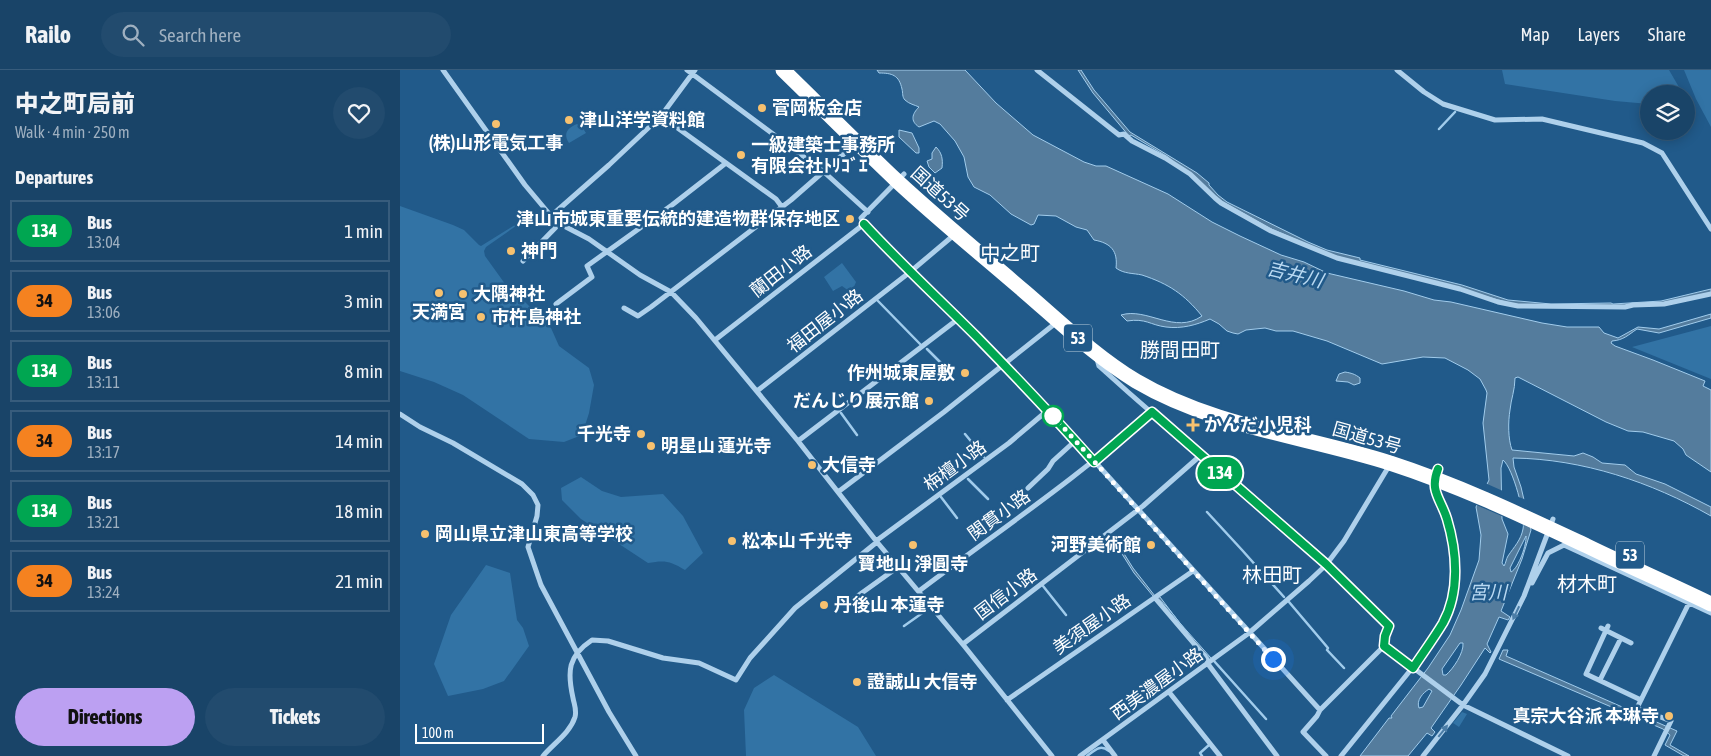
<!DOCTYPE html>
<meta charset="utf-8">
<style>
:root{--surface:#194468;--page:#224b6e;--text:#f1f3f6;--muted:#9fb0c0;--line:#375c7c;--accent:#bca0f2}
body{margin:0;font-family:"Asap Condensed","Noto Sans JP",sans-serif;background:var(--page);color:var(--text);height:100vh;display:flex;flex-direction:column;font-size:19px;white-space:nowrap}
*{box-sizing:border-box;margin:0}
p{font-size:16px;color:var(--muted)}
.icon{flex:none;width:28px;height:28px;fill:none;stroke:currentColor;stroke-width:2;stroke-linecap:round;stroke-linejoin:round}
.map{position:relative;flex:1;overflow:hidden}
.details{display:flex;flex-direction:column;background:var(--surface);width:400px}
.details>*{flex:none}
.badge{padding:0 10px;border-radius:16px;font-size:18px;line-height:32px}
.controls{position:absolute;left:1240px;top:15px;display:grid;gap:10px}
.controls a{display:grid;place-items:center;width:55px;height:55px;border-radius:50%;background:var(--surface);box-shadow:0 2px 12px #0003,0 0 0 1px var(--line);font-size:25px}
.scale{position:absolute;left:15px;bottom:12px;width:129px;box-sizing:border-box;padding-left:5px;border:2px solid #fff;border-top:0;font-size:14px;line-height:18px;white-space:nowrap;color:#fff;-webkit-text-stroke:4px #215a8a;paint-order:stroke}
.you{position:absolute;width:25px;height:25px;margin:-12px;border:4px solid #fff;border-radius:50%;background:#1a73e8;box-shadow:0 0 0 8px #1a73e833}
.map>.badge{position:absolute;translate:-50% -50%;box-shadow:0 0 0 2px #fff}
h2{padding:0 15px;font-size:19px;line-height:45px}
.round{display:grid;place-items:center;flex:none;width:52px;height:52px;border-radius:26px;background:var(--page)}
.overview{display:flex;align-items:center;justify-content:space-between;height:85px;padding:0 15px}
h1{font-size:24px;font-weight:800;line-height:38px}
.action{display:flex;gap:10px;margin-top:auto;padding:10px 15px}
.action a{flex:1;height:58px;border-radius:30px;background:var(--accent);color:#111;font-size:20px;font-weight:800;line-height:58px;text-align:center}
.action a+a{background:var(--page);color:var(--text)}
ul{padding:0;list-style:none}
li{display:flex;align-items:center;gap:15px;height:62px;margin:0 10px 8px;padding:0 5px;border:2px solid var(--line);border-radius:0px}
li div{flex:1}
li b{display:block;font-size:19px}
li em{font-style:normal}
li .badge{min-width:55px;font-weight:700;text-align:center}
header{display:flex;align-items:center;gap:30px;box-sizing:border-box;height:70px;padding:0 25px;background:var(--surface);border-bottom:1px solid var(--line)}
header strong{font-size:24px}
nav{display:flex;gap:28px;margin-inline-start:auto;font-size:18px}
.search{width:350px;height:45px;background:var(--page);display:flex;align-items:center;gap:12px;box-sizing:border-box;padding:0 18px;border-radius:28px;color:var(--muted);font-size:19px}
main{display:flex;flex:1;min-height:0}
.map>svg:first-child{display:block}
.green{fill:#3273a5}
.water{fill:#547c9d;stroke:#a1ccec;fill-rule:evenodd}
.pier{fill:#215a8a}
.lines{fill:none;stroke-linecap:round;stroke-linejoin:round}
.stream{stroke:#a1ccec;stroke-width:2.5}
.street{stroke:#aed0eb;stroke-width:5}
.highway{stroke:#fff;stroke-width:15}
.oneway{fill:#4b7da7}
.line-casing{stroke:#fff;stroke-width:11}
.line{stroke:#00a651;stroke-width:8}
.walk{stroke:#fff;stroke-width:5;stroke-dasharray:0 9}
.poi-dot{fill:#f7c16f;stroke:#215a8a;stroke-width:2}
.stop-dot{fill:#fff;stroke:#00a651;stroke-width:2.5}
.labels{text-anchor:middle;stroke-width:5;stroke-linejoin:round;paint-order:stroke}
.shield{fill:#215a8a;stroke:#bccedc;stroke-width:1}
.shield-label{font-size:16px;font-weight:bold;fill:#fff}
.poi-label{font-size:18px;font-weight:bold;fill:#fff;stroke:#215a8a;text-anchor:start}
.street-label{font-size:18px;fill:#fff;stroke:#215a8a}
.water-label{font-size:19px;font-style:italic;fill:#b9d9f2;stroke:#215a8a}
.quarter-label{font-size:20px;fill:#fff;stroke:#215a8a}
</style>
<header>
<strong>Railo</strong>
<div class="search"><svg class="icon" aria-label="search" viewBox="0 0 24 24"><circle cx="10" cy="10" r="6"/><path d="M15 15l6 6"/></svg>Search here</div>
<nav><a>Map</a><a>Layers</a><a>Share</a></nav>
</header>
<main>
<section class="details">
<div class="overview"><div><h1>中之町局前</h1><p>Walk · 4 min · 250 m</p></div><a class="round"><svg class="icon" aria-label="heart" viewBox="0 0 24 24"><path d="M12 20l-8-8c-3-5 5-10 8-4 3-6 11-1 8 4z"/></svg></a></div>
<h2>Departures</h2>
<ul>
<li><span class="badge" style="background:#00a651;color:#fff">134</span><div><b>Bus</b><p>13:04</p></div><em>1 min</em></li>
<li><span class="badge" style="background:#f58220;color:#111">34</span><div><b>Bus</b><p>13:06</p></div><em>3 min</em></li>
<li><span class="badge" style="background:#00a651;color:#fff">134</span><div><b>Bus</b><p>13:11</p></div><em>8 min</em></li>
<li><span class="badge" style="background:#f58220;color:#111">34</span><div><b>Bus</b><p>13:17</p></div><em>14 min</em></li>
<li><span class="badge" style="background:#00a651;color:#fff">134</span><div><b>Bus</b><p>13:21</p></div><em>18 min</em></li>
<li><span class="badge" style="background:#f58220;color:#111">34</span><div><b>Bus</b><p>13:24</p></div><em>21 min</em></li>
</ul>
<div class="action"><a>Directions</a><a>Tickets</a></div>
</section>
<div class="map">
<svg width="1311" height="686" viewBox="0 0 1311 686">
<rect width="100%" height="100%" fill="#215a8a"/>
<path class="green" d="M1102,0h167l14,24h-34v10l-34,-3 -110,-17z
M1284,0h27v57l-15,-28z
M177,54l5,3 4,6 -17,10c-6,-9 -2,-15 8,-19z
M0,136l53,19 11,5 15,15 2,1 55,-34 -50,35 -2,4 1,5 31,43 7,1 28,28 8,18 30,22 5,17 -5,28 -7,22 -18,7 -35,-3 -66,-44 -29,-13 -34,-11z
M442,193l14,19 -3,7 -4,2 -7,-5 -9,5 -9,-14z
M1311,256v53l-79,-32z
M181,407l21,14 19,6 42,-3 20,22 20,37 -18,17c-15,-9 -20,-10 -37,-7l-67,-44 -19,-19 -1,-12z
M86,495l24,8 7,47 6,8 6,18 -25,35 -21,8 -35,7 -14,-32 17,-49z
M374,605l84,52 18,29h-130l-2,-46 10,-22z
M1062,642l5,2 -8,13 -6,-4z"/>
<path class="water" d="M477,0h88l31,33 37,32 51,27 12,4h10l62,28 44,28 28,14 41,19 23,7 23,11 77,18 30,9 17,2 91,21 25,4h32l5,6 14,5 20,-11 21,2 52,-15v4l-52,15 -22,-4c-9,6 -13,11 -25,12l-1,2 4,3 38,14 52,21 -2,5 8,4v82l-25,-17 -3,-6 -9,-8 -31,-9 -15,-1 -22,-9 -88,-45 -3,1c0,12 -4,21 -5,32 -2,12 -2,29 2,40l62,6 9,-3 10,4 9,6 23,2 11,9 29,10 46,23v9c-60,-34 -128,-57 -198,-58l1,9 7,20 10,43 -9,29 -21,52 9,6 -2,3 -9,-3 -12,27 4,8 -1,1 -5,-5 -24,37 -30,43 4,4 -3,4 -5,-3 -19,23h-48l29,-38h3l-1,-2 37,-48 22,-33 11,-25 18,-50 2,-25 -5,-28 13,-27 -6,-57 4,-30 -1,-3 -6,-11 -12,-9 -23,-12 -22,-1 -41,7 -55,-23 -34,-10h-17l-11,-3 -19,2 -8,4 -5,-1 -6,-2 -8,-7 -9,-5c-14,6 -28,10 -44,8 -16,-2 -20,-9 -39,-6l-6,-6c26,-8 54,20 81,1 -18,-22 -33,-32 -60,-41 -9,-2 -18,-1 -26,-7 2,-17 -5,-25 -22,-28l-7,-10 -11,-3 -20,-11 -18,-1 -4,9 -3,1 -20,-11 -21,-19 -16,-8 -6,-10 -4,-20 -9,-16 -15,-17 -6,-3 -15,6c-9,-6 -7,-13 0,-20 -4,-2 -10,-3 -14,-7 -3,-3 -2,-7 -3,-11 -3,-14 -10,-16 -23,-16zM1103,390c10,8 23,56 20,69 -2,11 -9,18 -15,27 -2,3 -2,7 -4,10l-2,-3 6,-29 -6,-15 -1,-51zM1126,466c1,7 -7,32 -15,36l-1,-4zM1060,573h3c1,10 -10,26 -17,32h-3l-1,-6zM1029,619l3,2 -9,16 -4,1c-3,-8 4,-15 10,-19z
M678,0h3l13,20 36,42 67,41 12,10v2l9,10 9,7 81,40 19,8 33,8v2l102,25 46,15 43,4 60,-1 2,1 48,-3 50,-12v4l-49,10 -37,4 -108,-2 -185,-50 -63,-27 -53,-30 -48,-41 -37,-22 -2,1 -36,-43z
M499,60l13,3 7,15v5h-3l-17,-16z
M536,77c6,6 7,12 6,21l-7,5 -6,-6 -2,-6 5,-2v-6z
M945,302c6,1 10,2 15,6v5l-6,2 -6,-3 -12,-1 3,-7z
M718,474l15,24 22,28 5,1 19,25 32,36c-18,-12 -41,-55 -58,-62l-19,-23 -17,-27z
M1103,580h5l-2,6 171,75 -7,14 19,11h-5l-19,-11 5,-10 -7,-6 -164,-70z"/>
<path class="pier" d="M1085,413l18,8 1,26 -30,-13z
M1116,426l11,4 7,29 -14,-5z"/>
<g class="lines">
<path class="stream" d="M1039,59l16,-17
M478,231l43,44
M527,279l19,19
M441,343l16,22
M565,364l19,23
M568,409l20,20
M541,427l16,21
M807,442l35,38 42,47
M643,516l23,29
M889,532l39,46 -1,2 17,18
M504,556l24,-17
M814,591l52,58
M687,686c8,-6 13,-12 22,-5
M802,686l-2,-3 9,-8"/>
<path class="street" d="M43,0l82,115 26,31 13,10 25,13 51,36 31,17 25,26 102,123 79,101 88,105 87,109
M287,0l137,102 44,40
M637,0l82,65 5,-1 8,7 33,17 25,16 25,24 6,5 50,28 66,27 123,31 38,13 20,4 107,1 8,-2 31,-1 47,-10
M997,0l27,22 19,12 52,16 47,-1 101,24 19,10 49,76
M261,46l115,83 6,8
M504,104l-43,44 3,6 23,25 89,87 72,74 272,300
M151,146l58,-51 52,-49 34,-46
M123,191l37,-38
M156,234l36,-27 -5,-11 85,-61 54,-42
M224,238l14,8 13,-9 140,-107 64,-56
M315,270l149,-116
M697,289l2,7 29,26 198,173 63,61 -4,9 -1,11 -64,64 -3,6 -14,16 23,24
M357,321l153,-119 44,-37
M0,344l20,13 33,16 69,41 11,11 5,10 -1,11 -9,31 13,38 68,127 27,44
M398,371l160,-122
M628,418l20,-19 5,-8 22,-20
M438,422l106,-80 113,-90
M476,471l133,-98 39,-33
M1132,513l16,-30 16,-8 147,68
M519,521c78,-59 159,-113 232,-179
M755,528l52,61 1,5 69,92
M445,535l53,-38
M1208,556l-22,48 55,26
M1201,558l30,15
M563,574l180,-138 58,-51
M984,576l79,59 105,51
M1200,610l21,-42
M769,622l51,64
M607,630l186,-129
M703,670l12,16
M143,686c11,-13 27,-23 32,-39 2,-7 -1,-13 -2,-19 -6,-27 -5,-42 19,-58l16,1 55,17 36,5 37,17 14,-22 45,-50 82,-66
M680,686l169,-123 60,-52 17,-16 18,-24 45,-75
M941,686l72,-89 30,-45 7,-16 3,-16 2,-27 -8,-46 -12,-26 -1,-13 4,-9
M1023,686l40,-51 22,-31 39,-78 29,-77
M1254,686l17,-35 -34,-13 52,-105"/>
<path class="highway" d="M383,0c38,37 75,74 114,111 41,38 85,74 128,111 36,31 70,64 111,89 78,46 169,55 254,82 68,22 133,53 197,83 41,20 83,38 124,58"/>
</g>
<defs><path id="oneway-solid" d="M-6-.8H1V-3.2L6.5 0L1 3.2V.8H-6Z" transform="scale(1.25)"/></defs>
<g class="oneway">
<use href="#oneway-solid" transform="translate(1116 543) rotate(115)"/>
<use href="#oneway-solid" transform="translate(1043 661) rotate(-52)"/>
</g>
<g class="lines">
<defs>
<path id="line" d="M464,154c36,39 75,75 113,113 40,41 79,82 117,125l58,-50 174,152 63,62 -4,10 -1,10 29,22c10,-15 21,-30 30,-45 17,-31 14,-71 4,-104 -6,-20 -18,-28 -9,-50"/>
</defs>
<use href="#line" class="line-casing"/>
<use href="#line" class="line"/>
<path class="walk" d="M653,346l220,243"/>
</g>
<g class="poi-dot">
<circle cx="362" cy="38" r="5"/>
<circle cx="169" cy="50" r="5"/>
<circle cx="96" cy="54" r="5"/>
<circle cx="341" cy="85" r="5"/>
<circle cx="450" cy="149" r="5"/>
<circle cx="111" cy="181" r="5"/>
<circle cx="39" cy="223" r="5"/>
<circle cx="63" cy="224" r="5"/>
<circle cx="81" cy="247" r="5"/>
<circle cx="565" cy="303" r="5"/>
<circle cx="529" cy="331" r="5"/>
<path d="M790.5 347.5h5v5h5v5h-5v5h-5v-5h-5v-5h5z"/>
<circle cx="241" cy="364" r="5"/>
<circle cx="251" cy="376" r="5"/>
<circle cx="412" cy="395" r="5"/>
<circle cx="25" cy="464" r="5"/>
<circle cx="332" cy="471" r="5"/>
<circle cx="513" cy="475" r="5"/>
<circle cx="751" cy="475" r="5"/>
<circle cx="424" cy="535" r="5"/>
<circle cx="457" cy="612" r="5"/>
<circle cx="1269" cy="646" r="5"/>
</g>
<circle class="stop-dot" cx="653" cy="346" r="10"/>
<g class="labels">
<g class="shield">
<rect x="664" y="254.5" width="28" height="27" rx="4"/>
<rect x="1216" y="471.5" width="28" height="27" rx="4"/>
</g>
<g class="shield-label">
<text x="678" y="274">53</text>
<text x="1230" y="491">53</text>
</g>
<g class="poi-label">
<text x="372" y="44">菅岡板金店</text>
<text x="179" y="56">津山洋学資料館</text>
<text x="96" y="79" text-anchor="middle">(株)山形電気工事</text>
<text x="351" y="81">一級建築士事務所<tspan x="351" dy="21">有限会社ﾄﾘｺﾞｴ</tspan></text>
<text x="440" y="155" text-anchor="end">津山市城東重要伝統的建造物群保存地区</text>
<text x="121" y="187">神門</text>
<text x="73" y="230">大隅神社</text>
<text x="39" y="248" text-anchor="middle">天満宮</text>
<text x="91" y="253">市杵島神社</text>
<text x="555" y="309" text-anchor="end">作州城東屋敷</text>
<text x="519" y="337" text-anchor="end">だんじり展示館</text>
<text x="804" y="361">かんだ小児科</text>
<text x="231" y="370" text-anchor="end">千光寺</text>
<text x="261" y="382">明星山 蓮光寺</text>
<text x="422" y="401">大信寺</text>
<text x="35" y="470">岡山県立津山東高等学校</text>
<text x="342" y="477">松本山 千光寺</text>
<text x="741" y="481" text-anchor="end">河野美術館</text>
<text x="513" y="500" text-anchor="middle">寶地山 淨圓寺</text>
<text x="434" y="541">丹後山 本蓮寺</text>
<text x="467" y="618">證誠山 大信寺</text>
<text x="1259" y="652" text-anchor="end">真宗大谷派 本琳寺</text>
</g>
<g class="street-label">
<text transform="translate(540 124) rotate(42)" y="6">国道53号</text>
<text transform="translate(381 201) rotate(-38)" y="6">蘭田小路</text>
<text transform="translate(425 251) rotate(-38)" y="6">福田屋小路</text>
<text transform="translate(967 368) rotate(16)" y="6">国道53号</text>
<text transform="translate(555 396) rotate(-36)" y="6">栴檀小路</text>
<text transform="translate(599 445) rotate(-36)" y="6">関貫小路</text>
<text transform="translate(606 524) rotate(-37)" y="6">国信小路</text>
<text transform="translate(692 554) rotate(-35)" y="6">美須屋小路</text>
<text transform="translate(757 614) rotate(-36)" y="6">西美濃屋小路</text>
</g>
<g class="water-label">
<text transform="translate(895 204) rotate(14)" y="7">吉井川</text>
<text x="1088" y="529">宮川</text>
</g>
<g class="quarter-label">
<text x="610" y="190">中之町</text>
<text x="780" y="287">勝間田町</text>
<text x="872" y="512">林田町</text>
<text x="1187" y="521">材木町</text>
</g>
</g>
</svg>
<div class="controls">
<a><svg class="icon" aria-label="layers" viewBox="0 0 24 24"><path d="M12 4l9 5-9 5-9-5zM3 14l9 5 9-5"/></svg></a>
</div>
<div class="scale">100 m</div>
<div class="you" style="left:873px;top:589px"></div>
<b class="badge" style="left:820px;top:403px;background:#00a651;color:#fff">134</b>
</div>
</main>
